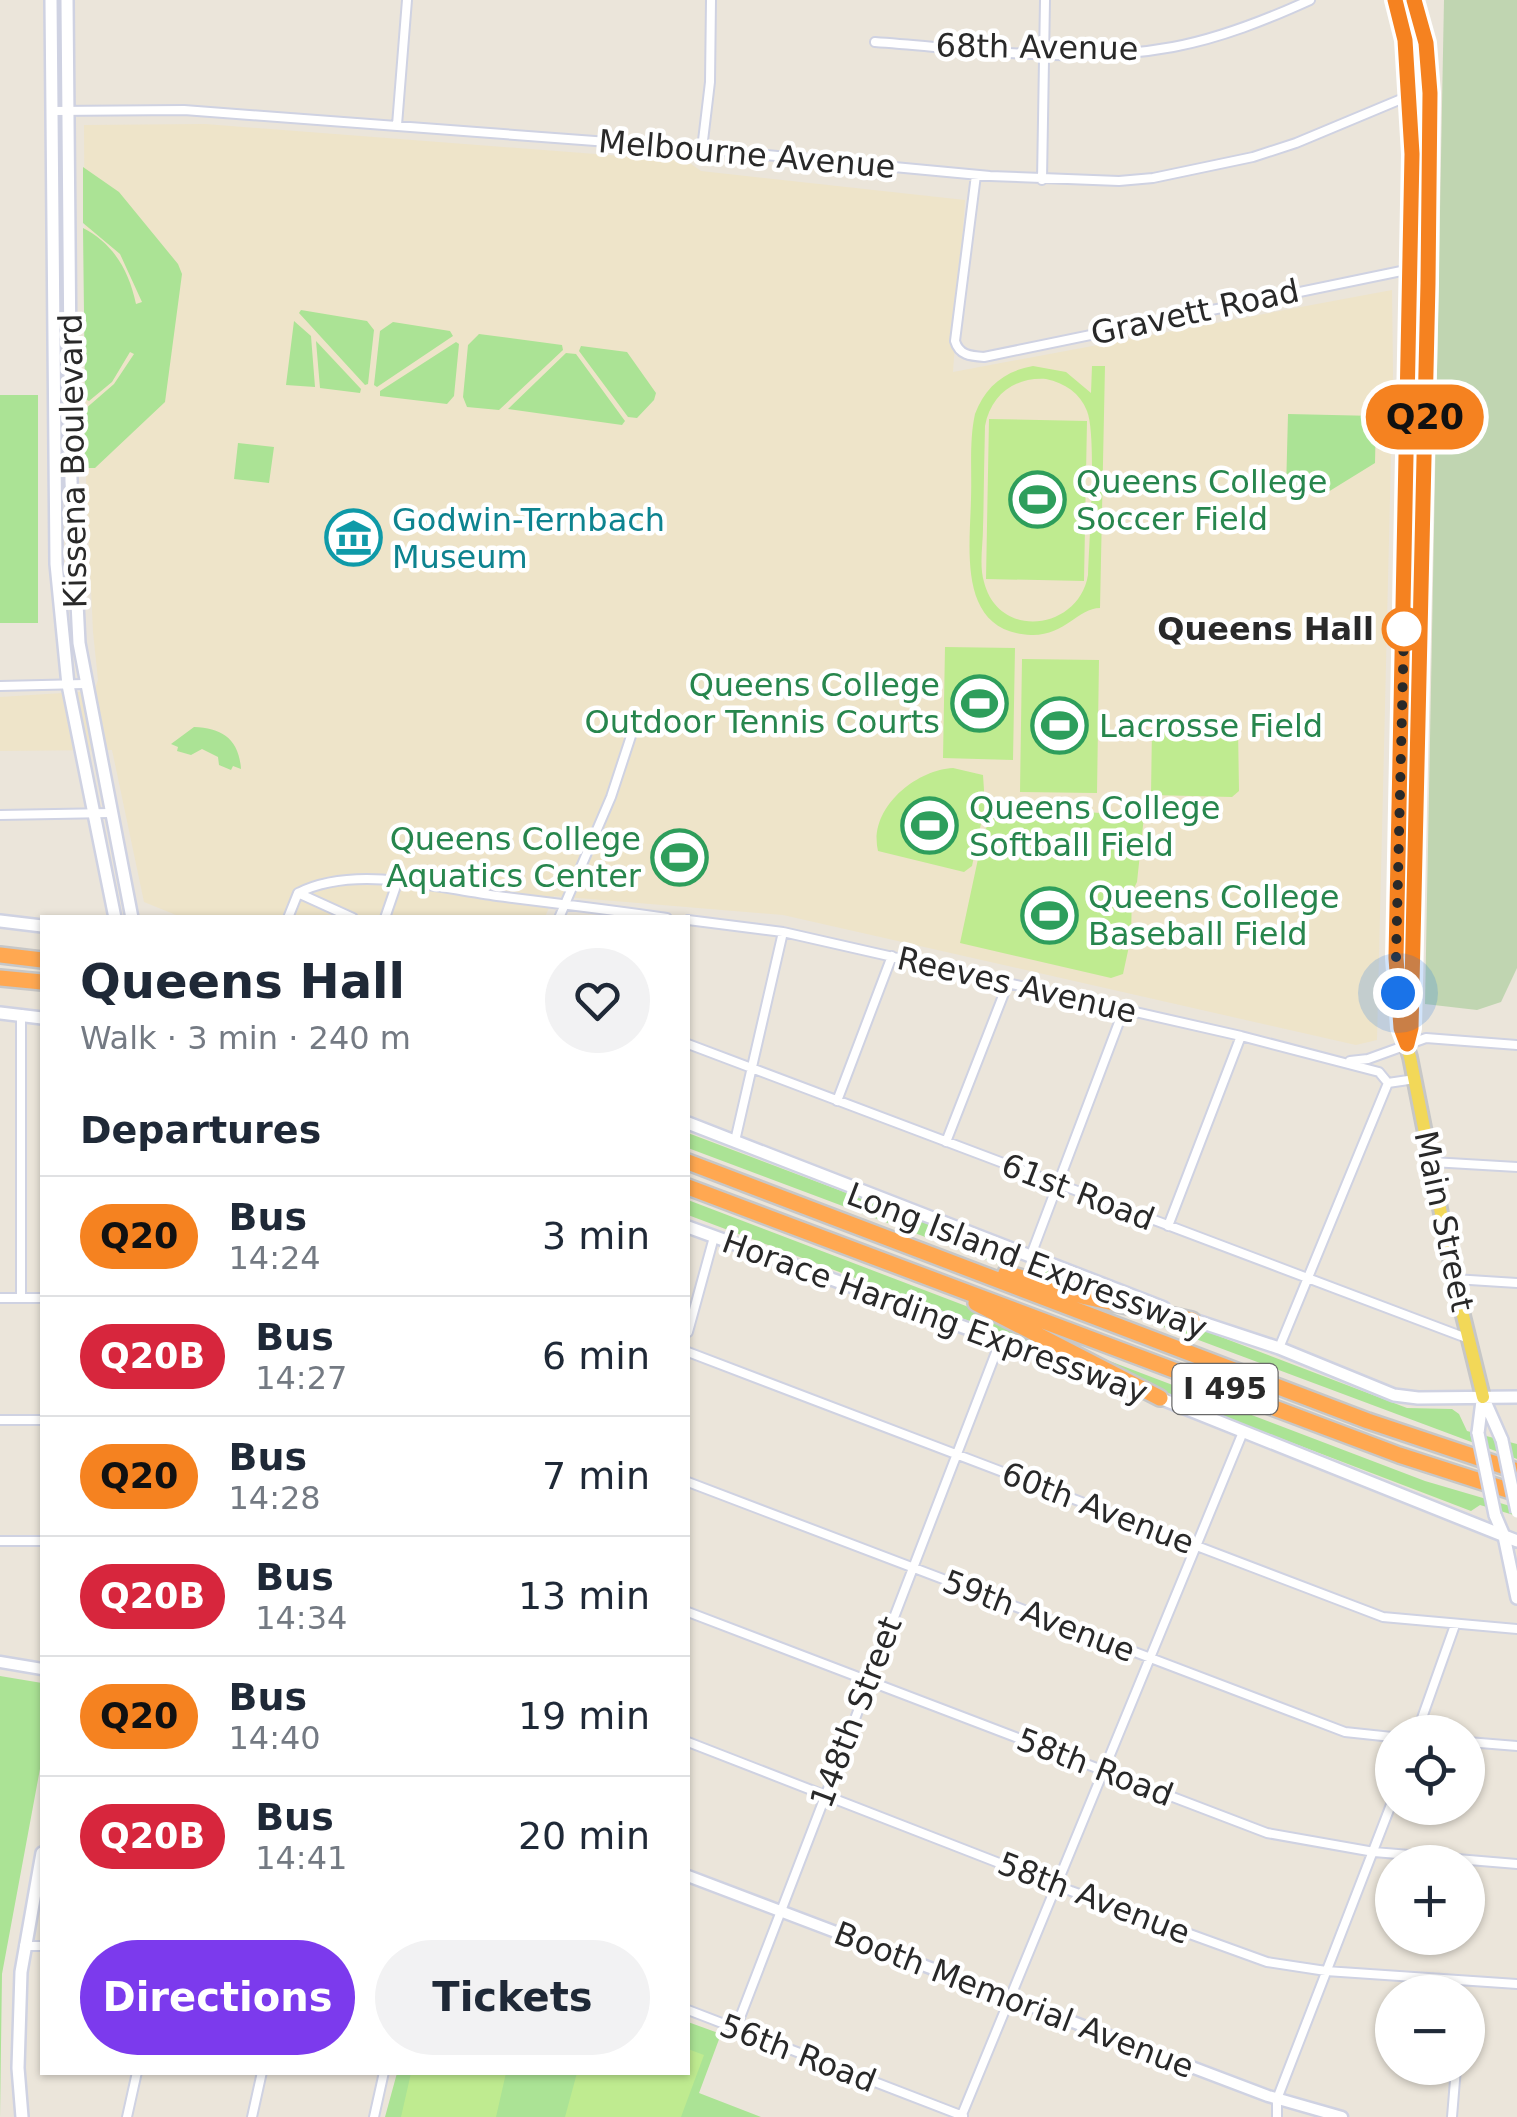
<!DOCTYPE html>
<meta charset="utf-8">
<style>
:root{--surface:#fff;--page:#f2f2f3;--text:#1f2937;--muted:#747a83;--line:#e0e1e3;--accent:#7c3aed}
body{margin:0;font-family:"DejaVu Sans",sans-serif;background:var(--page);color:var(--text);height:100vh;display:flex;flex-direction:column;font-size:38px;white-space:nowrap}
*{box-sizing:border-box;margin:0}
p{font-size:32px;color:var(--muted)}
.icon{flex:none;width:55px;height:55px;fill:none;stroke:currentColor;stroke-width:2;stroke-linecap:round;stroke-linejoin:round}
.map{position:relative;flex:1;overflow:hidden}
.side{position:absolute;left:40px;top:915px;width:650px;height:1160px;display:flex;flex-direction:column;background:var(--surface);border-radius:0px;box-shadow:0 2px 8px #0004}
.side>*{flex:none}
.badge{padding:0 20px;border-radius:32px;font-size:35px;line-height:65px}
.controls{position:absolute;left:1375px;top:1715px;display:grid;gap:20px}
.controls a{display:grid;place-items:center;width:110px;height:110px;border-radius:50%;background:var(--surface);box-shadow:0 2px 8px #0004;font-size:50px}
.you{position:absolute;width:50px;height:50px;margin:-25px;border:8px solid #fff;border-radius:50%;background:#1a73e8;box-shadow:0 0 0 15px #1a73e833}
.map>.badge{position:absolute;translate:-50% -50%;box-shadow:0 0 0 5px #fff}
h2{padding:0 40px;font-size:38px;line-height:90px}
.round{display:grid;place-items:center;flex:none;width:105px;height:105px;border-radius:52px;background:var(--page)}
.headline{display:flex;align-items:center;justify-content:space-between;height:170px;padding:0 40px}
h1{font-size:48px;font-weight:700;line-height:75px}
.primary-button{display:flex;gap:20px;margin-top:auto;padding:20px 40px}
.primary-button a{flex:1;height:115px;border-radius:60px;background:var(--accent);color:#fff;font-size:40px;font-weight:700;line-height:115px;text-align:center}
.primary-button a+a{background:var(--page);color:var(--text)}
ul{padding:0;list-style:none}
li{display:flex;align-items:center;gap:30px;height:120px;padding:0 40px;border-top:2px solid var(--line)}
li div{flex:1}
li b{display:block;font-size:38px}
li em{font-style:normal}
li .badge{min-width:110px;font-weight:700;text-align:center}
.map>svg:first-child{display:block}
.education{fill:#eee4c9}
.green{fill:#abe395}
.cemetery{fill:#c0d5b1}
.pitch{fill:#bfeb90;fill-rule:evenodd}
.water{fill:#6ac4f0}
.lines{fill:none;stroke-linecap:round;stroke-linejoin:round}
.minor-casing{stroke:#cfd2e2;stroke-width:12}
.tertiary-casing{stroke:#cfd2e2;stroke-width:15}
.secondary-casing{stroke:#cfd2e2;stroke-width:16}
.primary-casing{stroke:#c7c7c7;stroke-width:18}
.motorway-casing{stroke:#c7c7c7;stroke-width:20}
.minor{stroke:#fff;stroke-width:8}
.tertiary{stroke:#fff;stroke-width:10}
.secondary{stroke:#fff;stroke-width:11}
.primary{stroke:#f2d858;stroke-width:12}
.motorway{stroke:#ffa851;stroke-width:15}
.secondary-bridge-casing{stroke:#cfd2e2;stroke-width:16;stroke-linecap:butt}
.secondary-bridge{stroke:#fff;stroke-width:11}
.line-casing{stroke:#fff;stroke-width:22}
.line{stroke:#f58220;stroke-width:15}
.walk{stroke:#292929;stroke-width:10;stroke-dasharray:0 18}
.stop-dot{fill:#fff;stroke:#f58220;stroke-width:5}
.labels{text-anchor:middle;stroke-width:9;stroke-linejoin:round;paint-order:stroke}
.shield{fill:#fff;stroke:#696969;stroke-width:2.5}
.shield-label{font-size:30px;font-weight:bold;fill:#292929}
.street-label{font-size:32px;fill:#292929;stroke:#fff}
.leisure-label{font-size:32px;fill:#27864d;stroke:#fff;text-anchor:start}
.culture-label{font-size:32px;fill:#0d838f;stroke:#fff;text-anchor:start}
.stop-label{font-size:32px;font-weight:bold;fill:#292929;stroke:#fff;text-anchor:end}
</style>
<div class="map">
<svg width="1517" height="2117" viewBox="0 0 1517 2117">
<rect width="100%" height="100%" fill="#ebe5da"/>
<path class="education" d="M205,124l482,37 14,10 264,29 -12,172 439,-82 1,82 -16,668 -21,5 -573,-130 -229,-19 -9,21h-364l-37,-15 -32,-152 -112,1v-54l94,-6 4,-11 -5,-48 -7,-151 -2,-356z"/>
<path class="green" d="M83,167l36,25 59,72 4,10 -17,128 -70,66h-10l-1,-58 30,-26 20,-30 -4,-2 -18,30 -23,19 -4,-2 -2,-171c31,16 46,43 53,76l6,-2 -22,-48 -37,-31z
M301,310l66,11 7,9 -6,54 -3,1 -66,-72z
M294,321l17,15 4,51 -29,-2z
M393,322l57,9 3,5 -76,51 -3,-2 6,-54z
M479,334l83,11 1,5 -64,60 -32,-3 -4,-10 5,-52z
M316,341l45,48 -1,4 -40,-5z
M456,342l3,2 -5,52 -7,8 -67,-8v-5z
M581,346l46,6 29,41 -2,7 -17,18 -9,-1 -49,-66z
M566,353l10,1 49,67 -3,4 -114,-16z
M0,395h38v228h-38z
M1288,414l88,2 -1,47 -47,29 -42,-1z
M238,443l36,4 -5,36 -35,-4z
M194,727c28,1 45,12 47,42l-8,-3 -2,4 -12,-5 -1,-8 -16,-8 -11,6 -14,-4 1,-4 -7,-3z
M688,1133l246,93 -2,8 94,36 12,2 4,-3 57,20 3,7 -49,-11 -365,-137z
M688,1200l278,106 123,60 -401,-151z
M1113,1308l82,19 212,81 45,1 7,5 8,17 50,13v15z
M1091,1354l334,127 92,27v8l-37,-11 -9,6 -291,-111z
M0,1676l42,7v75l-40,216 -2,143z
M688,2022l33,12 -22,59 62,24h-376l12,-44 291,-1z"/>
<path class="cemetery" d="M1444,0h73v968l-16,34 -24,8 -52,-6z"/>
<path class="pitch" d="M1033,366l33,6 25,21 1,-27h13l-5,242c-22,0 -35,28 -69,27 -74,-3 -61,-86 -60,-136 1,-28 -2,-58 4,-85 10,-27 29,-43 58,-48zM1046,379c19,4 34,14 41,32 10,25 2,131 1,164 -9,55 -89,66 -104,7 -5,-17 -1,-37 -1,-54 1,-34 1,-68 2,-102 6,-31 29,-49 61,-47z
M989,419l98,2 -3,160 -98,-2z
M945,647l70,1 -2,112 -70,-2z
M1022,659l77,1 -2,133 -77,-1z
M1152,727l86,1 1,63 -7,6 -81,-2z
M953,768l30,7 2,30 -13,61 -8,6 -86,-21c-10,-42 37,-81 75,-83z
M1014,807l130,9 -7,66 -5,10 -1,45 -8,37 -12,4 -151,-35 24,-112 13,-18z
M688,2049l16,6 -23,62h-116l12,-44 111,-1z
M411,2073h95l-10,44h-95z"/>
<path class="water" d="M660,840l42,4 -3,29 -42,-4z"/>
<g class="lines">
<defs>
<path id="minor" d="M875,42c97,7 201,23 298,5 48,-9 93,-27 137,-47
M52,111l132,-1 518,39 288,27 129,5 34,-3 100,-21 43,-14 115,-48 19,-2
M397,125l10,-125
M702,149l8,-67 1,-82
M976,175l-21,166c4,14 15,15 29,16l427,-88
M1042,180l3,-180
M0,686l84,-2
M0,815l110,-2
M298,893l55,25
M288,918l10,-25c58,-29 138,-5 199,3 57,7 114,14 170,22
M385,918l12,-35
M559,918l52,-121 22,-67
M688,920l95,12 458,104 138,36 9,11
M21,1014v284
M688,1044l781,295
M1350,1061l18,-2 58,-21 91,7
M1388,1083l27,-4
M837,1101l55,-145
M735,1141l48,-209
M946,1142l62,-159
M1432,1162l85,5
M1168,1226l73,-190
M1031,1255l93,-246
M1454,1279l63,4
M0,1298h42
M688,1332l26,-95
M1279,1348l109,-265
M688,1352l695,265 134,12
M0,1420h42
M688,1482l657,250 47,5
M0,1541h42
M688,1612l579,221 107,19 143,12
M1417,1732l38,-107
M688,1742l383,149 196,71 59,9 191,13
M1468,1742l49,4
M24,1946h18
M688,2010l275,106
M736,2028l264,-686
M127,2117l10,-45
M252,2117l10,-45
M374,2117l10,-45
M961,2117l282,-685
M1277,2117v-18l115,-297
M1452,2117l4,-49"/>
<path id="tertiary" d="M0,1662l42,7
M688,1876l580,220 74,21"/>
<path id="secondary" d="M51,0l5,564 12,121 47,233
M67,0l4,481 8,162 53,275
M0,921l42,5
M0,1013l42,5
M688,1123l476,185
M688,1227l432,157
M1185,1317l94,31 115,47 24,3 99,-1
M1152,1395l365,146
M1483,1397l19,43
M1478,1433l4,-32
M1495,1515l9,21 13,62
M22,2117l-4,-49 3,-96 21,-119"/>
<path id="primary" d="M1395,0l10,40 7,114 -16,804 5,70 9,29 44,222 29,118
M1407,1045l4,-17 19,-935 -5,-50 -11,-43"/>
<path id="motorway" d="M0,955l42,5
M0,978l42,4
M688,1162l680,259 149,50
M688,1187l711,268 118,38
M1006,1273l80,24 106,23
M976,1303l184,95"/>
</defs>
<use href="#minor" class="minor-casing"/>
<use href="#tertiary" class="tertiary-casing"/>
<use href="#secondary" class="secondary-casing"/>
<use href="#primary" class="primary-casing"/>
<use href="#motorway" class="motorway-casing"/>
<use href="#minor" class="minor"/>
<use href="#tertiary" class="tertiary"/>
<use href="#secondary" class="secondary"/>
<use href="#primary" class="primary"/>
<use href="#motorway" class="motorway"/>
<defs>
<path id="secondary-bridge" d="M1478,1433l17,82
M1502,1440l15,72"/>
</defs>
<use href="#secondary-bridge" class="secondary-bridge-casing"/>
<use href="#secondary-bridge" class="secondary-bridge"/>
</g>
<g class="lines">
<defs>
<path id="line" d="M1395,0l10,40 7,114 -16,804 5,70 6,16 4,-16 17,-745 2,-190 -4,-50 -12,-43"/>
</defs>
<use href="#line" class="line-casing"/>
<use href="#line" class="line"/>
<path class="walk" d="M1398,993l-2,-35 8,-329"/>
</g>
<defs>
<symbol id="stadium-ring" viewBox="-11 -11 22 22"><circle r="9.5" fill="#fff" stroke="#2e9e5b" stroke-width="1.5"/><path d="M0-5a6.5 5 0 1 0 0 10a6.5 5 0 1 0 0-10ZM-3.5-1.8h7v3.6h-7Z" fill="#2e9e5b"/></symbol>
<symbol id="museum-ring" viewBox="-11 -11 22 22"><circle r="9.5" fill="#fff" stroke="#0f9aa8" stroke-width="1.5"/><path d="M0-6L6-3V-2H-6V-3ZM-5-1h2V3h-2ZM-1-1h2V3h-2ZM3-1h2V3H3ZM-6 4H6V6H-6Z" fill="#0f9aa8"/></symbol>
</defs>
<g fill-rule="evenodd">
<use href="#stadium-ring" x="1006" y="468" width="63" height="63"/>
<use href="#museum-ring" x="322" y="506" width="63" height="63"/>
<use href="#stadium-ring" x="948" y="672" width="63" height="63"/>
<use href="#stadium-ring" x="1028" y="694" width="63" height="63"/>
<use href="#stadium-ring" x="898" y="794" width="63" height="63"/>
<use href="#stadium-ring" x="648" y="826" width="63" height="63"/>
<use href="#stadium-ring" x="1018" y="884" width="63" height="63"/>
</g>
<circle class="stop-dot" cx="1404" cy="629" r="20"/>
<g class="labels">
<rect class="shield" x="1172.5" y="1364" width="105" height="50" rx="8"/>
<g class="shield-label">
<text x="1225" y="1399">I 495</text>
</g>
<g class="street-label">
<text transform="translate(1037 47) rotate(1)" y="11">68th Avenue</text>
<text transform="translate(747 154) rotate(5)" y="11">Melbourne Avenue</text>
<text transform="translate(1195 312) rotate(-12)" y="11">Gravett Road</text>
<text transform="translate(73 461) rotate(-91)" y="11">Kissena Boulevard</text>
<text transform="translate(1017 985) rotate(13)" y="11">Reeves Avenue</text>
<text transform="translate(1078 1192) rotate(21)" y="11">61st Road</text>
<text transform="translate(1444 1221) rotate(78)" y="11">Main Street</text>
<text transform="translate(1027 1261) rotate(21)" y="11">Long Island Expressway</text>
<text transform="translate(935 1317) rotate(20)" y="11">Horace Harding Expressway</text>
<text transform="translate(1098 1508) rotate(21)" y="11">60th Avenue</text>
<text transform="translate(1039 1616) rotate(21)" y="11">59th Avenue</text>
<text transform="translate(856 1712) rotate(-69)" y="11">148th Street</text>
<text transform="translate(1095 1767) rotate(21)" y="11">58th Road</text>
<text transform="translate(1094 1898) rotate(21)" y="11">58th Avenue</text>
<text transform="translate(1014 2000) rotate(21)" y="11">Booth Memorial Avenue</text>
<text transform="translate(798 2053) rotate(21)" y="11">56th Road</text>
</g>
<g class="leisure-label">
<text x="1076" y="493">Queens College<tspan x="1076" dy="37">Soccer Field</tspan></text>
<text x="940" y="696" text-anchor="end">Queens College<tspan x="940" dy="37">Outdoor Tennis Courts</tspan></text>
<text x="1099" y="737">Lacrosse Field</text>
<text x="969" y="819">Queens College<tspan x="969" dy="37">Softball Field</tspan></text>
<text x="641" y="850" text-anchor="end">Queens College<tspan x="641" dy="37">Aquatics Center</tspan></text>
<text x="1088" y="908">Queens College<tspan x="1088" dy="37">Baseball Field</tspan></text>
</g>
<g class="culture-label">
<text x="392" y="531">Godwin-Ternbach<tspan x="392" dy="37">Museum</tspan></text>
</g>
<g class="stop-label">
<text x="1374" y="640">Queens Hall</text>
</g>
</g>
</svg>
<div class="controls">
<a><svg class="icon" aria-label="locate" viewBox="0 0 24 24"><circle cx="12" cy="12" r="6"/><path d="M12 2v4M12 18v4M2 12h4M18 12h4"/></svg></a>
<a>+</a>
<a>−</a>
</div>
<div class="you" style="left:1398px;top:993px"></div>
<b class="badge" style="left:1425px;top:417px;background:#f58220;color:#111">Q20</b>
<section class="side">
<div class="headline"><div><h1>Queens Hall</h1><p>Walk · 3 min · 240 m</p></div><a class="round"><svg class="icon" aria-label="heart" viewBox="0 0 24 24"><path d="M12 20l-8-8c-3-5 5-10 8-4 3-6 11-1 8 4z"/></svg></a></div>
<h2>Departures</h2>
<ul>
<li><span class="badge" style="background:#f58220;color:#111">Q20</span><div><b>Bus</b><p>14:24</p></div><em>3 min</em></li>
<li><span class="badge" style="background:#d7263d;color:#fff">Q20B</span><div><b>Bus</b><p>14:27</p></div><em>6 min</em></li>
<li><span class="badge" style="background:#f58220;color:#111">Q20</span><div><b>Bus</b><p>14:28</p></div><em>7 min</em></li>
<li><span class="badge" style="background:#d7263d;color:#fff">Q20B</span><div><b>Bus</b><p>14:34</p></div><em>13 min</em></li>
<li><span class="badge" style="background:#f58220;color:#111">Q20</span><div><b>Bus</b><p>14:40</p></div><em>19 min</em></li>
<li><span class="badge" style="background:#d7263d;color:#fff">Q20B</span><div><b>Bus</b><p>14:41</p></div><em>20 min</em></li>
</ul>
<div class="primary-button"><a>Directions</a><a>Tickets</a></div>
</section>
</div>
